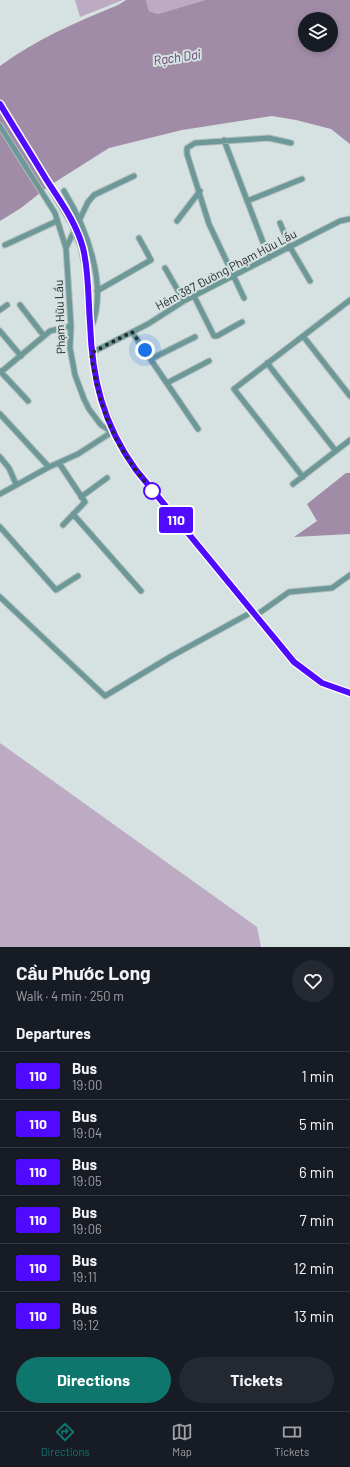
<!DOCTYPE html>
<meta charset="utf-8">
<style>
:root{--surface:#171b24;--page:#242831;--text:#f1f3f6;--muted:#9ea1a6;--line:#363941;--accent:#0f766e}
body{margin:0;font-family:Barlow,sans-serif;background:var(--page);color:var(--text);height:100vh;display:flex;flex-direction:column;font-size:15px;white-space:nowrap}
*{box-sizing:border-box;margin:0}
p{font-size:13px;color:var(--muted)}
.icon{flex:none;width:22px;height:22px;fill:none;stroke:currentColor;stroke-width:2;stroke-linecap:round;stroke-linejoin:round}
.map{position:relative;height:947px;overflow:hidden}
.sheet{display:flex;flex-direction:column;background:var(--surface);flex:1}
.sheet>*{flex:none}
.badge{padding:0 8px;border-radius:3px;font-size:14px;line-height:26px}
.fabs{position:absolute;left:298px;top:12px;display:grid;gap:8px}
.fabs a{display:grid;place-items:center;width:40px;height:40px;border-radius:50%;background:var(--surface);box-shadow:0 2px 6px #0003;font-size:20px}
.you{position:absolute;width:20px;height:20px;margin:-10px;border:3px solid #fff;border-radius:50%;background:#1a73e8;box-shadow:0 0 0 6px #1a73e833}
.map>.badge{position:absolute;translate:-50% -50%;box-shadow:0 0 0 2px #fff}
h2{padding:0 16px;font-size:15px;line-height:36px}
.round{display:grid;place-items:center;flex:none;width:42px;height:42px;border-radius:21px;background:var(--page)}
.summary{display:flex;align-items:center;justify-content:space-between;height:68px;padding:0 16px}
h1{font-size:19px;font-weight:700;line-height:30px}
.primary-button{display:flex;gap:8px;margin-top:auto;padding:8px 16px}
.primary-button a{flex:1;height:46px;border-radius:24px;background:var(--accent);color:#fff;font-size:16px;font-weight:700;line-height:46px;text-align:center}
.primary-button a+a{background:var(--page);color:var(--text)}
ul{padding:0;list-style:none}
li{display:flex;align-items:center;gap:12px;height:48px;padding:0 16px;border-top:1px solid var(--line)}
li div{flex:1}
li b{display:block;font-size:15px}
li em{font-style:normal}
li .badge{min-width:44px;font-weight:700;text-align:center}
.dock{display:flex;justify-content:space-around;align-items:center;height:56px;border-top:1px solid var(--line);background:var(--surface);font-size:11px;color:var(--muted)}
.dock a{display:grid;justify-items:center;gap:2px}
.dock .current{color:var(--accent)}
.map>svg:first-child{display:block}
.green{fill:#bdabc3}
.water{fill:#a18ca7;fill-rule:evenodd}
.lines{fill:none;stroke-linecap:round;stroke-linejoin:round}
.street-casing{stroke:#b2bcbc;stroke-width:7}
.secondary-casing{stroke:#b2bcbc;stroke-width:9}
.street{stroke:#6c9898;stroke-width:5}
.secondary{stroke:#2b7576;stroke-width:7}
.secondary-bridge-casing{stroke:#b2bcbc;stroke-width:9;stroke-linecap:butt}
.secondary-bridge{stroke:#2b7576;stroke-width:7}
.line-casing{stroke:#fff;stroke-width:9}
.line{stroke:#4f0aff;stroke-width:6}
.walk{stroke:#242929;stroke-width:4;stroke-dasharray:0 7.2}
.stop-dot{fill:#fff;stroke:#4f0aff;stroke-width:2}
.labels{text-anchor:middle;stroke-width:4;stroke-linejoin:round;paint-order:stroke}
.street-label{font-size:12px;fill:#242929;stroke:#d6e1e1}
.water-label{font-size:13px;font-style:italic;fill:#64456e;stroke:#d6e1e1}
</style>
<div class="map">
<svg width="350" height="947" viewBox="0 0 350 947">
<rect width="100%" height="100%" fill="#d6e1e1"/>
<path class="green" d="M75,0h48l-43,17z
M146,0h59l-47,14 -9,-3z
M0,743l257,184 4,20h-261z"/>
<path class="water" d="M126,0h20l3,11 9,3 47,-14h145v144l-19,-15 -35,-9 -24,-4 -90,14 -73,18 -60,38 -28,22 -21,13v-155c37,-27 76,-44 118,-61zM305,19h26v26h-26z
M346,473h4v61l-56,3 23,-16 -10,-17z"/>
<g class="lines">
<defs>
<path id="street" d="M0,126l55,87 11,35 5,78 -1,22 5,27 9,24 5,10 12,16 11,7
M224,140l45,118
M64,191c22,36 45,95 27,137
M247,201l55,-22
M177,221l23,-30
M280,223l10,24 20,34
M5,245l52,-24
M66,248l22,-46 6,-7 40,-19
M165,268l19,33
M97,291l54,-31 -12,-22
M194,296l20,40h3l25,-14
M244,298l-35,-74 -22,-70v-6l8,-5 74,-5 22,5
M20,305l24,31
M0,310l7,-5
M0,331l21,25
M132,332l66,97
M303,336l47,60
M91,353l57,-29 36,-23 156,-80 10,-2
M151,359l44,-22
M267,363l68,87
M0,371l28,30
M1,372l49,-41 21,-5
M167,383l42,-22
M0,414l49,53
M0,457l9,11 7,16
M59,463l26,39 -22,23
M303,477l-69,-88 116,-89
M293,484l57,-44
M0,494l49,-27 29,-13 34,-22
M81,497l26,-19
M73,514l68,77
M0,527l56,63 22,-14
M0,597l105,99 65,-39 82,-45
M255,616l34,-24 43,-4 18,-13"/>
<path id="secondary" d="M87,272c4,77 3,133 49,198l158,192 28,21 28,10"/>
</defs>
<use href="#street" class="street-casing"/>
<use href="#secondary" class="secondary-casing"/>
<use href="#street" class="street"/>
<use href="#secondary" class="secondary"/>
<defs>
<path id="secondary-bridge" d="M0,104l73,120 9,23 5,25"/>
</defs>
<use href="#secondary-bridge" class="secondary-bridge-casing"/>
<use href="#secondary-bridge" class="secondary-bridge"/>
</g>
<g class="lines">
<defs>
<path id="line" d="M0,104c15,25 31,50 46,75 14,22 30,43 37,69 6,24 5,50 7,75 2,56 13,101 46,147l158,192 28,21 28,10"/>
</defs>
<use href="#line" class="line-casing"/>
<use href="#line" class="line"/>
<path class="walk" d="M145,350l-13,-18 -41,21c5,39 16,76 39,109 6,10 15,19 22,29"/>
</g>
<circle class="stop-dot" cx="152" cy="491" r="8"/>
<g class="labels">
<g class="street-label">
<text transform="translate(226 270) rotate(-28)" y="4">Hẻm 387 Đường Phạm Hữu Lầu</text>
<text transform="translate(60 317) rotate(-92)" y="4">Phạm Hữu Lầu</text>
</g>
<g class="water-label">
<text transform="translate(177 57) rotate(-8)" y="5">Rạch Dơi</text>
</g>
</g>
</svg>
<div class="fabs">
<a><svg class="icon" aria-label="layers" viewBox="0 0 24 24"><path d="M12 4l9 5-9 5-9-5zM3 14l9 5 9-5"/></svg></a>
</div>
<div class="you" style="left:145px;top:350px"></div>
<b class="badge" style="left:176px;top:520px;background:#4f0aff;color:#fff">110</b>
</div>
<section class="sheet">
<div class="summary"><div><h1>Cầu Phước Long</h1><p>Walk · 4 min · 250 m</p></div><a class="round"><svg class="icon" aria-label="heart" viewBox="0 0 24 24"><path d="M12 20l-8-8c-3-5 5-10 8-4 3-6 11-1 8 4z"/></svg></a></div>
<h2>Departures</h2>
<ul>
<li><span class="badge" style="background:#4f0aff;color:#fff">110</span><div><b>Bus</b><p>19:00</p></div><em>1 min</em></li>
<li><span class="badge" style="background:#4f0aff;color:#fff">110</span><div><b>Bus</b><p>19:04</p></div><em>5 min</em></li>
<li><span class="badge" style="background:#4f0aff;color:#fff">110</span><div><b>Bus</b><p>19:05</p></div><em>6 min</em></li>
<li><span class="badge" style="background:#4f0aff;color:#fff">110</span><div><b>Bus</b><p>19:06</p></div><em>7 min</em></li>
<li><span class="badge" style="background:#4f0aff;color:#fff">110</span><div><b>Bus</b><p>19:11</p></div><em>12 min</em></li>
<li><span class="badge" style="background:#4f0aff;color:#fff">110</span><div><b>Bus</b><p>19:12</p></div><em>13 min</em></li>
</ul>
<div class="primary-button"><a>Directions</a><a>Tickets</a></div>
</section>
<nav class="dock">
<a class="current"><svg class="icon" aria-label="directions" viewBox="0 0 24 24"><path d="M12 3l9 9-9 9-9-9zM9 14v-3h6M13 9l2 2-2 2"/></svg>Directions</a>
<a><svg class="icon" aria-label="map" viewBox="0 0 24 24"><path d="M3 6l6-2 6 2 6-2v14l-6 2-6-2-6 2zM9 4v14M15 6v14"/></svg>Map</a>
<a><svg class="icon" aria-label="tickets" viewBox="0 0 24 24"><path d="M3 7h18v10H3zM15 7v10"/></svg>Tickets</a>
</nav>
